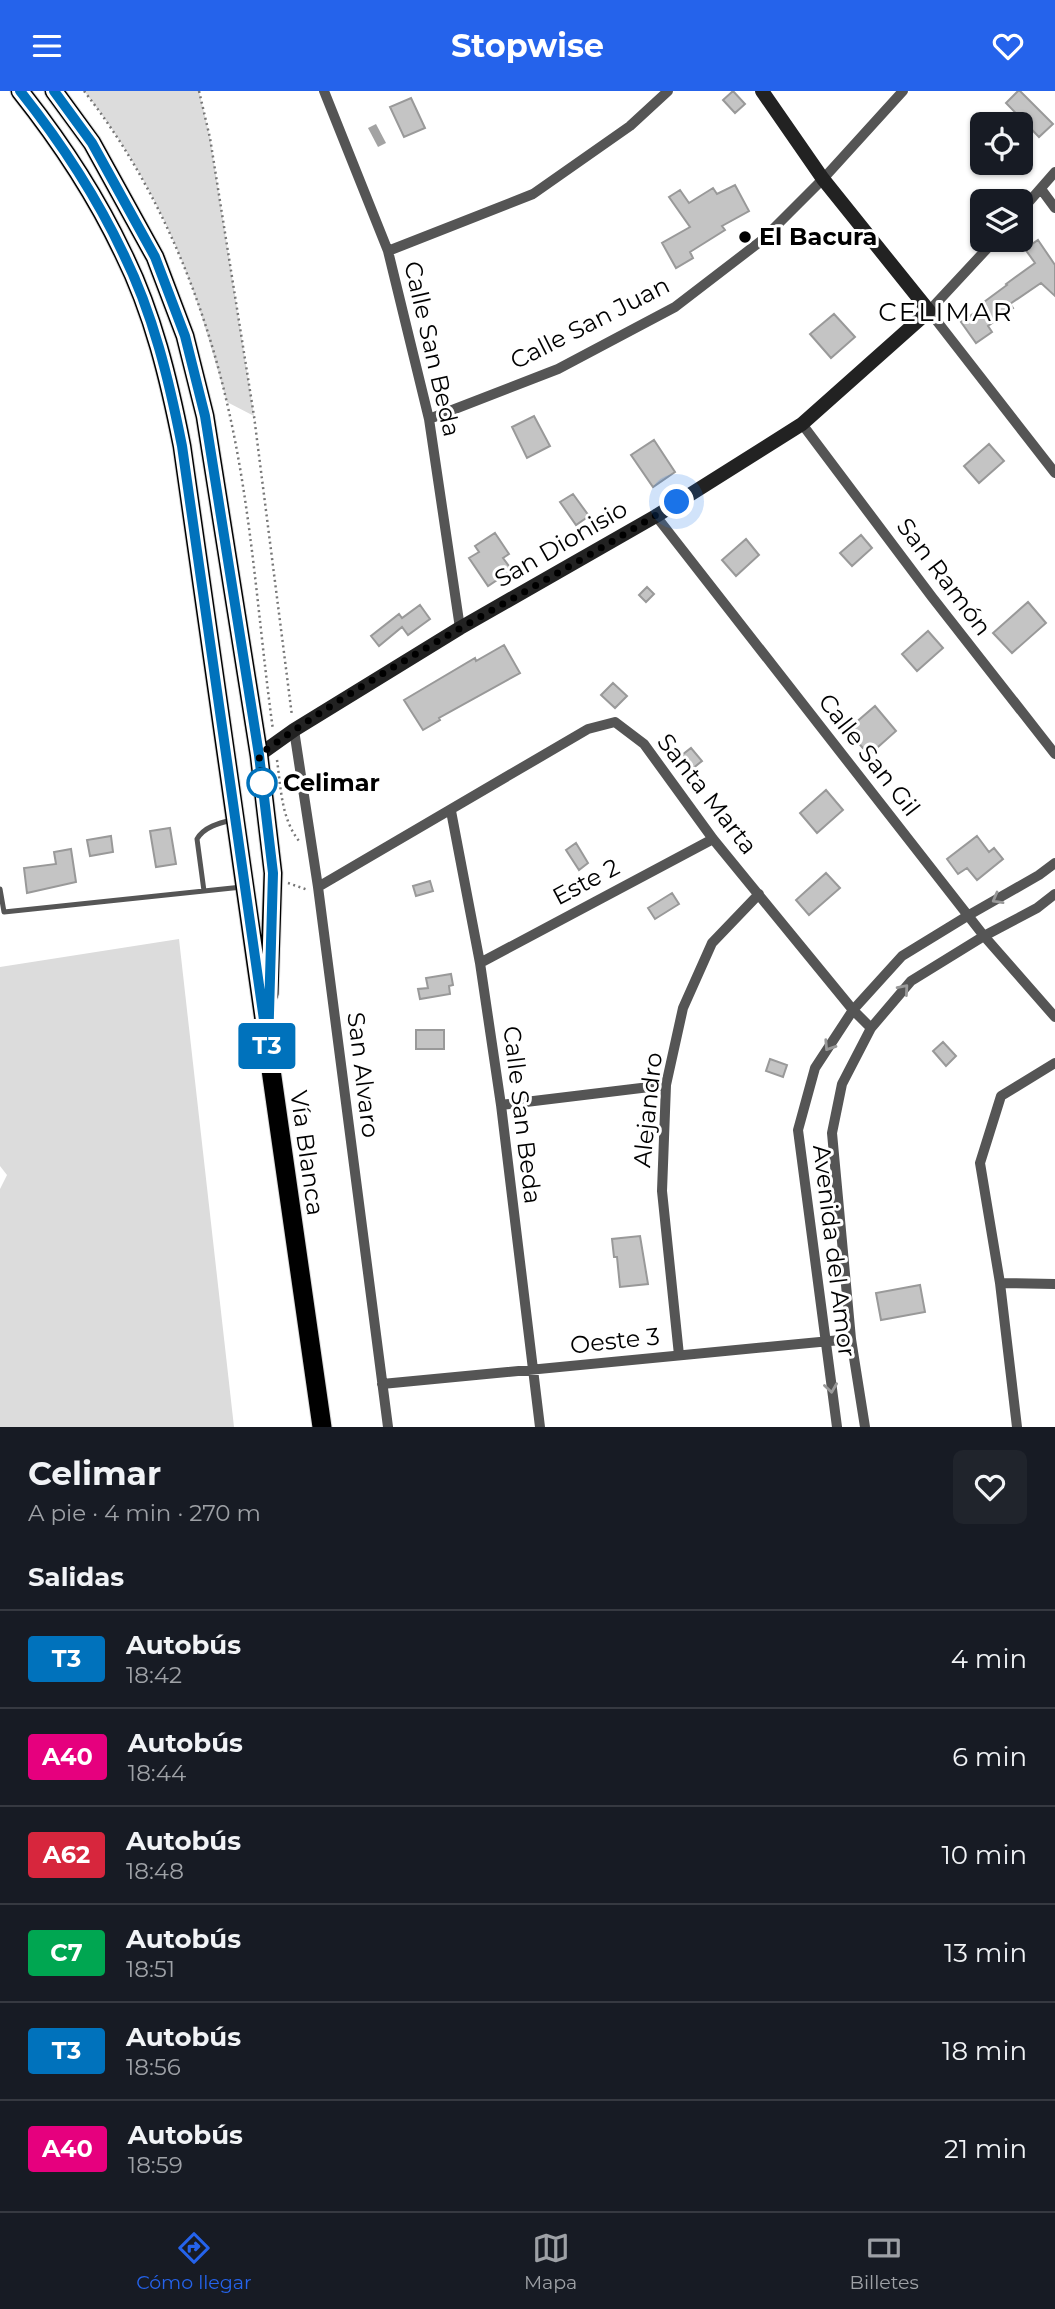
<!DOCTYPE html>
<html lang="es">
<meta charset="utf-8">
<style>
:root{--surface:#171b24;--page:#20242c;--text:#f1f3f6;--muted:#9ea1a6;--line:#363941;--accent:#2563eb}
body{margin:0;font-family:Montserrat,sans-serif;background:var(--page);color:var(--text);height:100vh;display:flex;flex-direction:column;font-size:26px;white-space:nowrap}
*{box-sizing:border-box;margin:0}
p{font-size:23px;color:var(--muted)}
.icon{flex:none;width:38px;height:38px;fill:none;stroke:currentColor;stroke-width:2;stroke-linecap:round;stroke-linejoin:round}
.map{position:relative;height:1336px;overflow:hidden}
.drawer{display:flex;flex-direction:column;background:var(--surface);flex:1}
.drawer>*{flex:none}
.badge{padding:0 14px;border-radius:5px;font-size:24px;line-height:46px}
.fabs{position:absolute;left:970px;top:21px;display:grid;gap:14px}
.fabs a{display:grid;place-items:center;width:63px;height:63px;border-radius:10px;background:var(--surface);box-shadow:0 2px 5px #0004;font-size:35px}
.you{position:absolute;width:35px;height:35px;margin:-18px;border:5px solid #fff;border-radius:50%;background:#1a73e8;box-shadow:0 0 0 10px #1a73e833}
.map>.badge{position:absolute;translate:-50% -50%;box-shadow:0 0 0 4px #fff}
h2{padding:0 28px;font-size:26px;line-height:63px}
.round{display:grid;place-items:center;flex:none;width:74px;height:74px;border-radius:10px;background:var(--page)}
.headline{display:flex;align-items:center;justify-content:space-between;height:119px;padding:0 28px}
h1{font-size:33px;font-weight:700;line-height:52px}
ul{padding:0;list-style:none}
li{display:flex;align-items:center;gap:21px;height:98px;padding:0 28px;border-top:2px solid var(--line)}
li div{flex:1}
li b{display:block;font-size:26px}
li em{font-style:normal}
li .badge{min-width:77px;font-weight:700;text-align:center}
header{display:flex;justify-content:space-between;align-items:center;height:91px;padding:0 28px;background:var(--accent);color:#fff;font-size:32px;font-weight:700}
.tabs{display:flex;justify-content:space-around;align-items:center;height:98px;border-top:2px solid var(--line);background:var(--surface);font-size:19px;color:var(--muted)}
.tabs a{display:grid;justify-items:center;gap:4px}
.tabs .on{color:var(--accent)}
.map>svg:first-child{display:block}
.grass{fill:#dcdcdc}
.water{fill:#a3a3a3}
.building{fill:#c4c4c4;stroke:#999;stroke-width:2}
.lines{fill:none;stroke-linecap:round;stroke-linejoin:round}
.highway-casing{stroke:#dbdbdb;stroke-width:21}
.path{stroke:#777;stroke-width:2.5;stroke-dasharray:2 3.5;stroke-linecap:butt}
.lane{stroke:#555;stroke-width:5}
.street{stroke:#555;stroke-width:10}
.secondary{stroke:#222;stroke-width:14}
.highway{stroke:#000;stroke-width:19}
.oneway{stroke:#999}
.line-casing{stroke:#fff;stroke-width:16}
.line{stroke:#0072bc;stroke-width:10}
.walk{stroke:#000;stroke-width:7;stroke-dasharray:0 12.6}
.poi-dot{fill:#000;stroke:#fff;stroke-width:2.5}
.stop-dot{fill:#fff;stroke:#0072bc;stroke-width:3.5}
.labels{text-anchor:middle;stroke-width:6;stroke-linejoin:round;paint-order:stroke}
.poi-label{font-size:24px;font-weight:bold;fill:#000;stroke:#fff;text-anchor:start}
.street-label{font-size:24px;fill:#000;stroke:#fff}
.stop-label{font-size:24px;font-weight:bold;fill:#000;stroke:#fff;text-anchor:start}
.neighbourhood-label{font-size:26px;letter-spacing:2px;fill:#000;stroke:#fff}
</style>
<header><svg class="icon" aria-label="menu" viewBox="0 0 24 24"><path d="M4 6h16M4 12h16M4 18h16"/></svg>Stopwise<svg class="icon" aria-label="heart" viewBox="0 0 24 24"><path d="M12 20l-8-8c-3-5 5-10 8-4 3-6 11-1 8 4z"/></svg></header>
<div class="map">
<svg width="1055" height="1336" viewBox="0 0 1055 1336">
<rect width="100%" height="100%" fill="#fff"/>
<path class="grass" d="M84,0h115l11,47 44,278 -27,-14c-13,-44 -25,-90 -42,-133 -24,-63 -59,-125 -101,-178z
M179,848l55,488h-234v-238l7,-14 -7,-9v-199z"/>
<path class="water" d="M376,33l10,19 -8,4 -10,-19z"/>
<path class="building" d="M733,0l12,13 -10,9 -12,-13z
M1018,0h2l33,33 -14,13 -33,-34z
M411,7l14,30 -21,9 -14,-30z
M735,94l14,26 -27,15 3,4 -35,22 3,6 -17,10 -14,-25 28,-16 -21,-30 11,-7 9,13 24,-15 4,6z
M1038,149l17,25v31l-14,-13 -31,21 3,4 -25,18 4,6 -16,11 -15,-21 25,-17 -2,-3 23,-17 -1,-1 29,-21 -10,-14z
M834,223l21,23 -24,21 -21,-24z
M534,325l16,30 -23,12 -15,-31z
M654,349l21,32 -22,15 -22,-32z
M989,353l15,17 -25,22 -15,-17z
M573,403l16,22 -13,9 -16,-23z
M495,442l14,21 -6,4 9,12 -24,16 -19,-28 10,-6 -4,-6z
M861,444l11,13 -20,18 -12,-13z
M746,448l13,16 -23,21 -14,-16z
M647,496l7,7 -8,8 -7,-7z
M1028,511l18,21 -34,30 -19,-20z
M420,514l10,14 -22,16 -6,-8 -23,19 -8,-10 28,-22 3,4z
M928,540l15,17 -26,23 -15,-17z
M504,554l16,28 -81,45 1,2 -17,10 -19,-30 71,-42 1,3z
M613,592l14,13 -12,12 -14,-13z
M875,615l21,25 -27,24 -22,-25z
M691,657l11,13 -10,8 -10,-14z
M826,699l17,20 -26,23 -17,-20z
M170,737l6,36 -20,3 -6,-36z
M111,745l2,16 -23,4 -3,-16z
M977,745l12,16 5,-4 9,11 -26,21 -10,-12 -9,6 -11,-15z
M576,752l12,20 -9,7 -13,-20z
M71,758l5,33 -49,11 -3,-25 32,-4 -2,-12z
M826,782l14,15 -31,27 -13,-15z
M430,790l3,10 -17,5 -3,-10z
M672,802l7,11 -24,15 -7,-11z
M451,883l2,11 -4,1 1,8 -30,5 -2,-10 10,-1 -2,-10z
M416,939h28v19h-28z
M943,951l13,14 -10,10 -13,-15z
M770,968l17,6 -4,12 -17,-6z
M640,1145l8,48 -28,3 -3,-30h-3l-2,-18z
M920,1194l5,27 -44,8 -5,-27z"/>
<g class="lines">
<defs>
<path id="highway" d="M20,0c39,49 76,105 103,162 30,60 46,127 59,193l140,981
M54,0l38,52 63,114 30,79 20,80 54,339 14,118 -4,121"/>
</defs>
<use href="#highway" class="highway-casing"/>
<path class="path" d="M84,0c70,89 118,202 143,312 25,107 31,218 46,327
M199,0l11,47 44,278 38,300
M277,669c4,28 4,58 22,81
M288,792l20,7"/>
<path class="lane" d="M0,798l4,23 238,-25
M204,800l-7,-52c7,-12 22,-16 35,-19"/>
<path class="street" d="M324,0l64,160 41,168 31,209
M1041,98l14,19
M1020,121l35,-40
M995,149l-66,71 126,162
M388,160l145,-57 97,-68 38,-35
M429,328l129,-50 117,-62 86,-66 62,-62 80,-88
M802,333l130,173 123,157
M656,425l328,420 71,81
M294,639l24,157 70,540
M451,720l29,152 21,142 39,322
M318,796l270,-158 27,-7 29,22 69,95 140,171 18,18
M480,872l233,-124
M501,1014l165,-20
M1000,1192l55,1
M679,1264l-17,-164 4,-106 17,-77 29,-65 47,-49
M382,1293l469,-45
M837,1336l-39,-297 17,-62 38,-58 49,-54 67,-41 70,-40 16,-12
M865,1336l-14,-88 -19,-206 10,-49 29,-56 40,-47 73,-45 53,-28 18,-14
M1017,1336l-17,-144 -20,-120 21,-67 54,-33"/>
<path class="secondary" d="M259,664l35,-25 166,-102 196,-112 146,-92 127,-113 -106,-132 -61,-88"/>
<use href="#highway" class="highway"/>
</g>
<defs><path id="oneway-chevron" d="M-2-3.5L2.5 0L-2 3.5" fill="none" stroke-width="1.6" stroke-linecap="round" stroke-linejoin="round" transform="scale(1.75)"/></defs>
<g class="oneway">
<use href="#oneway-chevron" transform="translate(997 808) rotate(151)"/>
<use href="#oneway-chevron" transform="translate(904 898) rotate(-49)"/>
<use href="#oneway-chevron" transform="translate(829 955) rotate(123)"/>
<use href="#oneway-chevron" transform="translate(831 1297) rotate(82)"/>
</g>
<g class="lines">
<defs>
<path id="line" d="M20,0c39,49 76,105 103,162 30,60 46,127 59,193l86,602 5,-175 -14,-118 -54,-339 -20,-80 -30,-79 -63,-114 -38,-52"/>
</defs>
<use href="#line" class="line-casing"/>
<use href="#line" class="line"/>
<path class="walk" d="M262,692l-3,-28c132,-96 280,-166 418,-253"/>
</g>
<circle class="poi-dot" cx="745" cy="146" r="7"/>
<circle class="stop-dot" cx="262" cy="692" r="14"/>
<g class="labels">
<g class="poi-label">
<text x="759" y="154">El Bacura</text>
</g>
<g class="street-label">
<text transform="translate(590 232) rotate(-27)" y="8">Calle San Juan</text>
<text transform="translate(432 258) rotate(77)" y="8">Calle San Beda</text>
<text transform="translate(561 453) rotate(-30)" y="8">San Dionisio</text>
<text transform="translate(944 486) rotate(53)" y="8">San Ramón</text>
<text transform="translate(869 664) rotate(52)" y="8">Calle San Gil</text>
<text transform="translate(707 703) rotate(52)" y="8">Santa Marta</text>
<text transform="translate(586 791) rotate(-28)" y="8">Este 2</text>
<text transform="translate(363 984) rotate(83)" y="8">San Alvaro</text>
<text transform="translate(648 1019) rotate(-84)" y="8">Alejandro</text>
<text transform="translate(522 1024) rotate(83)" y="8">Calle San Beda</text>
<text transform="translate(307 1062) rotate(82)" y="8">Vía Blanca</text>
<text transform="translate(834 1160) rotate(83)" y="8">Avenida del Amor</text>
<text transform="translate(615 1250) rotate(-6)" y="8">Oeste 3</text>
</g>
<g class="stop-label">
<text x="283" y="700">Celimar</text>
</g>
<g class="neighbourhood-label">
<text x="946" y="230">CELIMAR</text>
</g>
</g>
</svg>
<div class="fabs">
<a><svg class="icon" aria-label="locate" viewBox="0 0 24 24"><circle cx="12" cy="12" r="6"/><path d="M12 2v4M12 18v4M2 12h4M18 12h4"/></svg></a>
<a><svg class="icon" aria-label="layers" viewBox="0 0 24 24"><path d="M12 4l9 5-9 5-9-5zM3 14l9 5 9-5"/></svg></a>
</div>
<div class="you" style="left:677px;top:411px"></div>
<b class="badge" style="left:267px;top:955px;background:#0072bc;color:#fff">T3</b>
</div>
<section class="drawer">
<div class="headline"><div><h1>Celimar</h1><p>A pie · 4 min · 270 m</p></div><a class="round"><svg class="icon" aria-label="heart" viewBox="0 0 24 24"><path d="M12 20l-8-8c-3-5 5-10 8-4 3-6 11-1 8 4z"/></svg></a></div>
<h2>Salidas</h2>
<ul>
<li><span class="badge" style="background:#0072bc;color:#fff">T3</span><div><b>Autobús</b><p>18:42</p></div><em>4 min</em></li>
<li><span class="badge" style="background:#e6007e;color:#fff">A40</span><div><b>Autobús</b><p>18:44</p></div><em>6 min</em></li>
<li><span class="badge" style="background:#d7263d;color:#fff">A62</span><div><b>Autobús</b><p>18:48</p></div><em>10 min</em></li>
<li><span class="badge" style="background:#00a651;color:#fff">C7</span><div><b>Autobús</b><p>18:51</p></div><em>13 min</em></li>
<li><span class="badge" style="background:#0072bc;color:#fff">T3</span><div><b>Autobús</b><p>18:56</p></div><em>18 min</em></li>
<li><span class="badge" style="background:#e6007e;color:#fff">A40</span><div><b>Autobús</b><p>18:59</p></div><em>21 min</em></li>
</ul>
</section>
<nav class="tabs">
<a class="on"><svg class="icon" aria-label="directions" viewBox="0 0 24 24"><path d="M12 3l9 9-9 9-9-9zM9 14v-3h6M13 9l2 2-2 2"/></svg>Cómo llegar</a>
<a><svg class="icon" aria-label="map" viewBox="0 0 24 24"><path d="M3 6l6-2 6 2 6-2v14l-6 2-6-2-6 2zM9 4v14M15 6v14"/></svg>Mapa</a>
<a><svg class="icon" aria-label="tickets" viewBox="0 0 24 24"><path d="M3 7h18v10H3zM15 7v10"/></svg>Billetes</a>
</nav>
